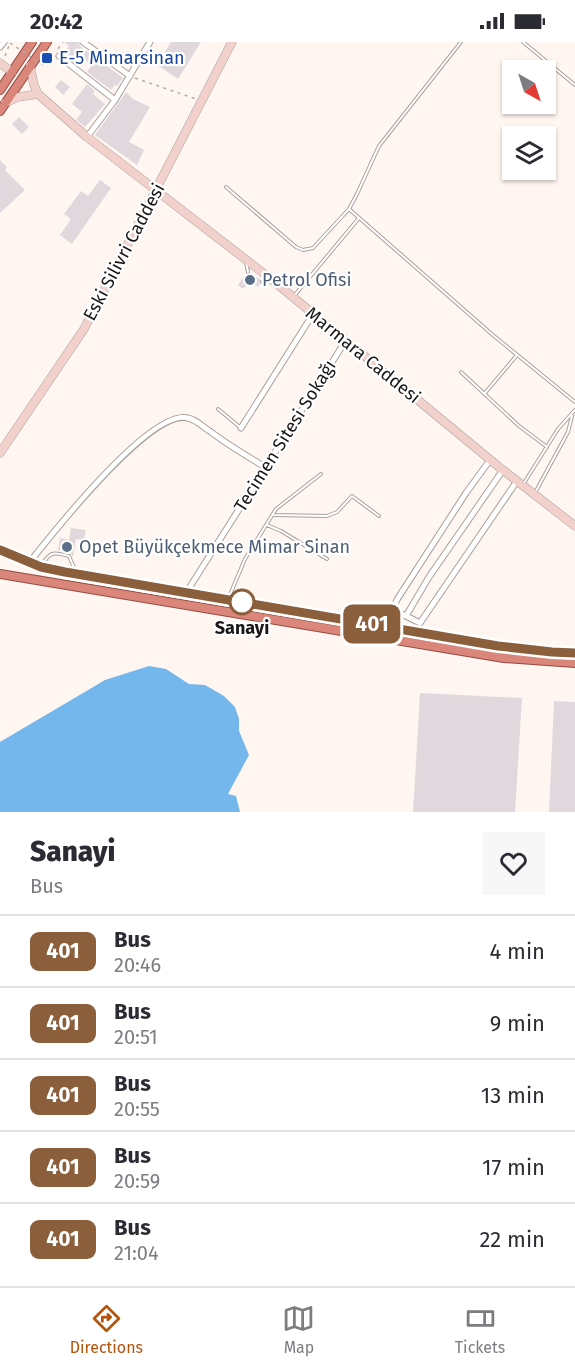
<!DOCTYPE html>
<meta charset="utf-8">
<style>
:root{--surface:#fff;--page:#f7f7f7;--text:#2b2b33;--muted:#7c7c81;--line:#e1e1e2;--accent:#b45309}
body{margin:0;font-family:"Fira Sans",sans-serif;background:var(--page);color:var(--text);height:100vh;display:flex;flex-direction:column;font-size:22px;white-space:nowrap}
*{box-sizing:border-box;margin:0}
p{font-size:20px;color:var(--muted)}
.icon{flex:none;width:33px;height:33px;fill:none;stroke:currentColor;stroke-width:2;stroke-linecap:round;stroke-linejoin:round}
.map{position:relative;height:770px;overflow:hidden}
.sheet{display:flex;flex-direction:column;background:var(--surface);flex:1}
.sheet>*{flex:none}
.badge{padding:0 12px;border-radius:9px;font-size:21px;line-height:39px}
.needle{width:39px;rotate:141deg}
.buttons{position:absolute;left:502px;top:18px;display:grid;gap:12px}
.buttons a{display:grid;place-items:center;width:54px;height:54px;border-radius:0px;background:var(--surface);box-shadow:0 2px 4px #0004;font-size:30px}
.map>.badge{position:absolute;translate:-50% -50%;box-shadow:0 0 0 3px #fff}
.round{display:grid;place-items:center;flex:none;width:63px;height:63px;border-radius:0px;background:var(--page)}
.head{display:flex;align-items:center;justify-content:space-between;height:102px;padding:0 30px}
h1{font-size:28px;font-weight:800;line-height:45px}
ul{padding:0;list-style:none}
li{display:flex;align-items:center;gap:18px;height:72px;padding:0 30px;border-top:2px solid var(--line)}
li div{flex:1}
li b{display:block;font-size:22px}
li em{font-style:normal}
li .badge{min-width:66px;font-weight:700;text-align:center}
.status{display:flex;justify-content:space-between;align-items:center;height:42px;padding:0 30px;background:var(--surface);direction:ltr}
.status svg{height:16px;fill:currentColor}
.menu{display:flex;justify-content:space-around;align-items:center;height:84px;border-top:2px solid var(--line);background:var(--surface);font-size:16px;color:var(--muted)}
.menu a{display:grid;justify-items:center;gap:3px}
.menu .on{color:var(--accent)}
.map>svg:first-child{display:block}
.water{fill:#73b7ec}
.building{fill:#e1d8dd}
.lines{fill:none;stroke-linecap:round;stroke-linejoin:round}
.service-casing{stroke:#a8a09c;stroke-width:4}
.minor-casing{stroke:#a8a09c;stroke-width:7}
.secondary-casing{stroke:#a8a09c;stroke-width:9}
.trunk-casing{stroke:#924b42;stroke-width:10}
.path{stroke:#b1aaa6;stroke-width:1.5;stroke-dasharray:3 4.5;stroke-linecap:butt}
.service{stroke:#fff;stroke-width:2}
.minor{stroke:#fff;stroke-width:5}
.secondary{stroke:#f2d1cd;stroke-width:8}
.trunk{stroke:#db867a;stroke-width:8}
.path-bridge{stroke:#b1aaa6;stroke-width:1.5;stroke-dasharray:3 4.5;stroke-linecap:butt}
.line-casing{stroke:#fff;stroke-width:14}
.line{stroke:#8b5e3c;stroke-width:9}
.transit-dot{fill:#1a4fb4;stroke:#fff;stroke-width:2}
.service-dot{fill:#5c6f8a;stroke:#fff;stroke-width:2}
.stop-dot{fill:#fff;stroke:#8b5e3c;stroke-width:3}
.labels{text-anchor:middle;stroke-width:4.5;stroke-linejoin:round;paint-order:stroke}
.transit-label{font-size:18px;fill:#164399;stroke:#fff;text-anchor:start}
.street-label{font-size:18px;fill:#1a1716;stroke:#fff}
.service-label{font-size:18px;fill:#4e5e75;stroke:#fff;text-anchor:start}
.stop-label{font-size:18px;font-weight:bold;fill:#1a1716;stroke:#fff}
</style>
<div class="status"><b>20:42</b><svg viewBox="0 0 49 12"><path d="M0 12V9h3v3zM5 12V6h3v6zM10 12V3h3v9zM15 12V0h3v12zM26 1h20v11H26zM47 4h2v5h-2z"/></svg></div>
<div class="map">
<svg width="575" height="770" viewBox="0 0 575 770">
<rect width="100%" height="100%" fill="#fff6f1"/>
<path class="water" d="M149,624l17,3 23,15 16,1 19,11 11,11 4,12v12l10,24 -21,39 8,2 4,16h-240v-70l105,-62z"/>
<path class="building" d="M64,0h14l2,4 43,32 -6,8 -2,-1 -4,5 -24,-18 5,-7 -15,-11 -5,6 -9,-7 6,-7z
M171,0h30l-23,37 -21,-14z
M61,38l9,7 -7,8 -8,-8z
M87,42l8,7 -2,3 12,10 -20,23 -9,-7 6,-8 -10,-8z
M126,50l7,7 17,8 -21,35 15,8 -7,15 -42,-30z
M19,75l10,10 -7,7 -10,-10z
M0,118l7,7 -2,3 20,20 -25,23z
M100,138l11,8 -39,56 -12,-9 11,-16 -7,-5 17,-23 7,5z
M251,231l9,6v5l-2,3 -8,-6 -7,8 -5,-4 8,-11 3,1z
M71,486l15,2 -2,10 -8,-1 -3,18 -3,-4 -12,-3 2,-12 9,2z
M420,651l102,5 -7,114h-102z
M554,659l21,1v110h-26z"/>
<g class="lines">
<defs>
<path id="service" d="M523,0l52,43
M226,145l70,60 7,3 10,-2 36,-39 8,-15 22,-48 82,-104
M349,167l145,127 81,66
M246,220l2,10
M262,240l8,-2
M294,254l65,-78
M461,330l58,54 28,21
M485,351l32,-38
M218,367l23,19
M524,441l34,-54 17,-19
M536,449l32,-59 4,-16
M274,473l53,1 10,-4 15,-16 27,20
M267,483l14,6 46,28
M42,523c8,-14 12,-13 27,-9l7,16
M229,555l16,-38 31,-50 45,-35"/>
<path id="minor" d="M83,0l47,34
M0,5l4,-5
M59,14l56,44
M87,95l28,-37 35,-58
M241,386l72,-114
M503,428l-74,107 -23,39 14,7 97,-142
M29,521c23,-29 122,-155 159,-145 9,2 15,9 23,14 17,13 36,24 54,35
M186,551l160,-253
M406,574l-14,-6 6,-12 68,-105 24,-33"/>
<path id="secondary" d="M0,21l12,9
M30,24l4,19 4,9 49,43 184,142 228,188 76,59
M5,61l13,-6 20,-3
M0,411l84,-124 148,-287"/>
<path id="trunk" d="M0,48l32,-48
M0,69l47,-69
M0,508l41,17 24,5 433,74 54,6 23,1
M0,532l504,84 71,5"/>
</defs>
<use href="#service" class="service-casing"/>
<use href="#minor" class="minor-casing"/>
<use href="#secondary" class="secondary-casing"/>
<use href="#trunk" class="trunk-casing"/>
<path class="path" d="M58,7l5,-7
M5,14l5,-13
M43,23l10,-10
M135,36l61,21"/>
<use href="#service" class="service"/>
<use href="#minor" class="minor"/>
<use href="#secondary" class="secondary"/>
<use href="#trunk" class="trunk"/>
<path class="path-bridge" d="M10,1l33,22"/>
</g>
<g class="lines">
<defs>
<path id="line" d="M0,508l41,17 24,5 433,74 54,6 23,1"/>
</defs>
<use href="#line" class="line-casing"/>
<use href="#line" class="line"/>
</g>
<rect class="transit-dot" x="41" y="10" width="12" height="12" rx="3"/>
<g class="service-dot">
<circle cx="250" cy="238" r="6"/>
<circle cx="67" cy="505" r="6"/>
</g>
<circle class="stop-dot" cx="242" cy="560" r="12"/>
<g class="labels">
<g class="transit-label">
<text x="59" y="22">E-5 Mimarsinan</text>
</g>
<g class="street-label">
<text transform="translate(124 210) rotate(-62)" y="6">Eski Silivri Caddesi</text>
<text transform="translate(363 313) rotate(39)" y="6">Marmara Caddesi</text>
<text transform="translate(285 394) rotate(-58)" y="6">Tecimen Sitesi Sokağı</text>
</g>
<g class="service-label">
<text x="262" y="244">Petrol Ofisi</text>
<text x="79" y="511">Opet Büyükçekmece Mimar Sinan</text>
</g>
<g class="stop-label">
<text x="242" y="592">Sanayi</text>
</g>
</g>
</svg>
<div class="buttons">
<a><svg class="needle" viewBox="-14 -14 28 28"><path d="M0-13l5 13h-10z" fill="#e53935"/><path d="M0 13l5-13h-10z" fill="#7c7c81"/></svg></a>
<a><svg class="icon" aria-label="layers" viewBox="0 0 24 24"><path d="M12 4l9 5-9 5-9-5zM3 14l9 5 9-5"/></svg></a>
</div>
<b class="badge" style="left:372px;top:582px;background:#8b5e3c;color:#fff">401</b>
</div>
<section class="sheet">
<div class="head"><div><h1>Sanayi</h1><p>Bus</p></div><a class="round"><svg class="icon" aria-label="heart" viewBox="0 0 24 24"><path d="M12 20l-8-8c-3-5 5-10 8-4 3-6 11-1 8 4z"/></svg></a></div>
<ul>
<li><span class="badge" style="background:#8b5e3c;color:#fff">401</span><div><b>Bus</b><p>20:46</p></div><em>4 min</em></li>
<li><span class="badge" style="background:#8b5e3c;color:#fff">401</span><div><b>Bus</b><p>20:51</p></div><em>9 min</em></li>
<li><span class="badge" style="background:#8b5e3c;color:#fff">401</span><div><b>Bus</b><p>20:55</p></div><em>13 min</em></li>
<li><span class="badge" style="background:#8b5e3c;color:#fff">401</span><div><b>Bus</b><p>20:59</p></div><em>17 min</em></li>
<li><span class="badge" style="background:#8b5e3c;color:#fff">401</span><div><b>Bus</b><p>21:04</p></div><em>22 min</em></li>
</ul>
</section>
<nav class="menu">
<a class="on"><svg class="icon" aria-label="directions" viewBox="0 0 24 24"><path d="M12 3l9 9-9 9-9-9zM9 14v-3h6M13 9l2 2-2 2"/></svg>Directions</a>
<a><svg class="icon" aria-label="map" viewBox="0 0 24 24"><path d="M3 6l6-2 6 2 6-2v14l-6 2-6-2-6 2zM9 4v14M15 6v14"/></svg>Map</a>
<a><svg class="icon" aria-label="tickets" viewBox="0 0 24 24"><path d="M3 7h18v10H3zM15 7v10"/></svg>Tickets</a>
</nav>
